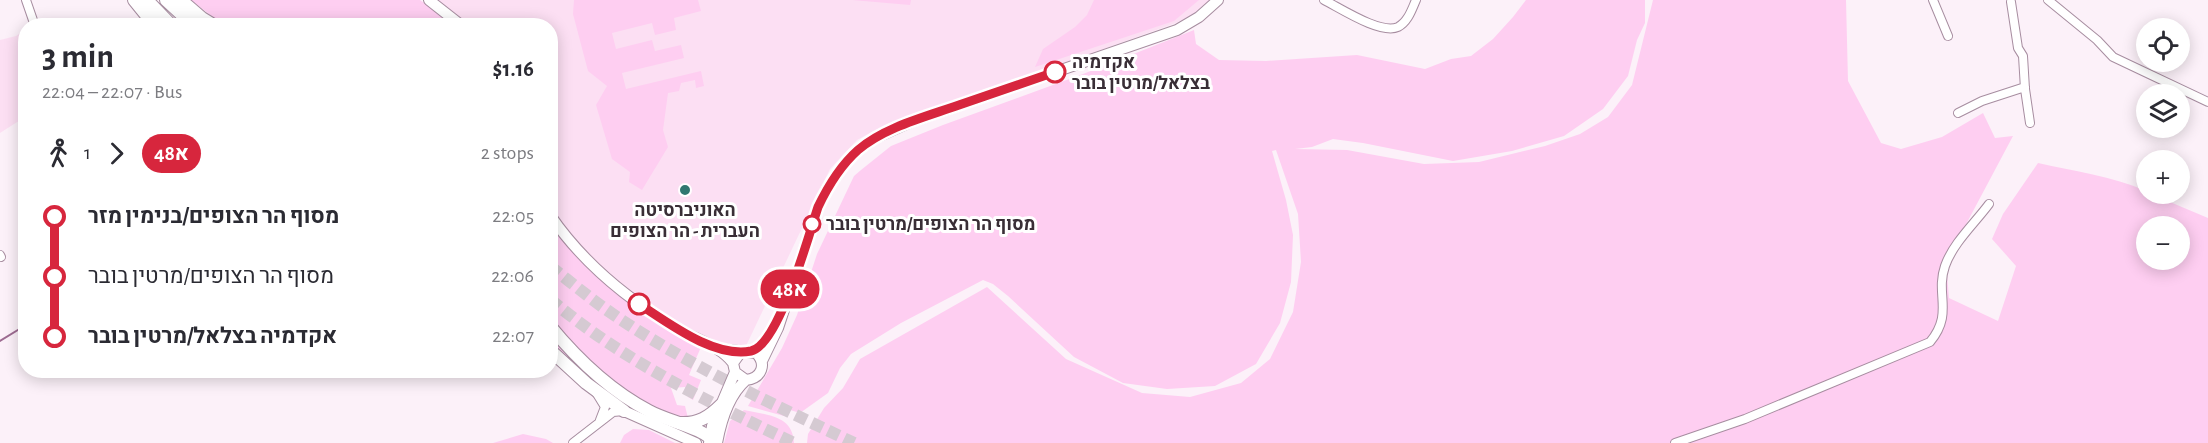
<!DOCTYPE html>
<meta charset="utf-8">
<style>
:root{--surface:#fff;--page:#f2f2f3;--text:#2b2b33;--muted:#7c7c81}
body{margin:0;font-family:"Alegreya Sans",Heebo,sans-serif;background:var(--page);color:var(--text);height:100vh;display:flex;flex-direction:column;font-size:22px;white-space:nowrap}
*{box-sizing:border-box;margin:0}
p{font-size:20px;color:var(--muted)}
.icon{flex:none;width:33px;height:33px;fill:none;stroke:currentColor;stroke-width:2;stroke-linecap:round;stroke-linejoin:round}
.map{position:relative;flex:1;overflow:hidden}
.panel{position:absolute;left:18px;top:18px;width:540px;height:360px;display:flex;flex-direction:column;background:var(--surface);border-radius:24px;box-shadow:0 3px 15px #0003}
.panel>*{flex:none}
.badge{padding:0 12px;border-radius:20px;font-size:21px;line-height:39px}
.controls{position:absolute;left:2136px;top:18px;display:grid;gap:12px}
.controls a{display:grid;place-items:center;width:54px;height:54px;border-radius:50%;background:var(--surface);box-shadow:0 3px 15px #0003;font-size:30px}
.map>.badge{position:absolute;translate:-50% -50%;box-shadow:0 0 0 3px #fff}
.legs{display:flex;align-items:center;gap:9px;height:66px;padding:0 24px;font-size:20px}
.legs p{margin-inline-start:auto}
.summary{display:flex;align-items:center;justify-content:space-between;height:102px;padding:0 24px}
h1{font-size:33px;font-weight:700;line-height:45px}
ul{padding:0 24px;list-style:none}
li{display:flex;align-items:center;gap:21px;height:60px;font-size:22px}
li i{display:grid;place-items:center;width:9px;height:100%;margin:0 8px;background:currentColor}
li i::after{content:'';width:15px;height:15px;margin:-8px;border:4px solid;border-radius:50%;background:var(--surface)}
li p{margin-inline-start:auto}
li:first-child i{background:linear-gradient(#0000 50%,currentColor 0)}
li:last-child i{background:linear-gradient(currentColor 50%,#0000 0)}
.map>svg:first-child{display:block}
.built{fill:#fcdff3}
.green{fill:#fecef1;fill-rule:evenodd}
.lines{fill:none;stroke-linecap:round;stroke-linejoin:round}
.stream{stroke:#9e6c92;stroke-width:2}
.secondary-tunnel{stroke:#d5cad2;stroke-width:12;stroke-dasharray:12 6;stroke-linecap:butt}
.minor-casing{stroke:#a78da0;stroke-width:10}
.tertiary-casing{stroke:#a78da0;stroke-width:12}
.secondary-casing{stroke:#a78da0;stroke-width:14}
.minor{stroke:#fff;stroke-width:8}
.tertiary{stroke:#fff;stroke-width:10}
.secondary{stroke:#fff;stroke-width:12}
.line-1-casing{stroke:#fff;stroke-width:14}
.line-1{stroke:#d7263d;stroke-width:9}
.stop-1-dot{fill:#fff;stroke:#d7263d;stroke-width:3}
.poi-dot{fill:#307770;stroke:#fff;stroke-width:2}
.labels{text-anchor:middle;stroke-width:6;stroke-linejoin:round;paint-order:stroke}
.stop-label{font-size:18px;font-weight:bold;fill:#392e36;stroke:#fff;text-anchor:start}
.poi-label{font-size:18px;font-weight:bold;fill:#392e36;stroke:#fff}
</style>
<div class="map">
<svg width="2208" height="443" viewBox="0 0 2208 443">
<rect width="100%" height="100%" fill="#fcf1f9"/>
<path class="built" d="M436,0h774l-14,13 -20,10 -304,109 -15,8 -27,29 -84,177 -18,1 -54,-25 -45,-27 -45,-42 -33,-41 -1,-186 -82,-1z
M25,30v87l-25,16v-93l16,-4z"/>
<path class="green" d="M191,0h229l34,25h-226l-10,-4z
M574,0h124l3,11 -27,7 2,12 -21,5 -3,-12 -40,10 4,16 36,-9 3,11 26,-6 3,13 -62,15 4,16 75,-18 3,15 -8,2 -1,-8 -14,3 -2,8 -11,2 -5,37 5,17 -26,43 -13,-8 1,-10 -18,-13 -16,-54 11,-19 -19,-15 -15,-57z
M852,0h59l-1,5z
M1094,0h105l-25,21 -139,46 8,-18 32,-22 12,-12z
M1526,0h119v23l-8,17 -9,36 -25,33 -39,27 -52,15 -59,10 -90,-18 -30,-4 -21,8 -17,2 52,1 77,14 55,-2 66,-16 35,-12 28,-17 24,-32 21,-85h193l2,81 33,62 20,6 41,-12 41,-24 12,25 18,-2 -67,126 3,36 49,23 18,-55 -24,-27 11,-25 35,-51c36,8 74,13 108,28v3h5l57,24v225h-1401l1,-9 16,-26 19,-20 17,-29 127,-72 79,72 76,34 48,4 51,-14 29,-24 23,-47 8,-50 -3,-48 -22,-64 -4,1 14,49 7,35 -2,47 -11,41 -24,41 -41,22 -48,3 -44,-6 -49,-26 -66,-61 -15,-12 -10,-4 -82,43 -50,31 -11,14 -12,25 -28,20 -13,-4 -3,7 -36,-10 34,-58 15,-33 20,-61 37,-78 7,-6 30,-24 52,-21 140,-51 111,-44 2,14 23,16 47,1 91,-6 68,14 26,-10 20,-3 22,-17 20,-22zM2146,226h34v34h-34z
M550,221l13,19 124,99 14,8 -12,28 12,5 -8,20 -5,-3 -3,-10 -14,1 6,17 8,1 3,12c-56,-8 -102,-58 -137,-99z
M550,332l74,68 -4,5 -43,-34 -26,-27z
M744,410c23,5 49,5 50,33h-70l6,-22z
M633,429l16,1 26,13h-55l4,-8z
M523,434l23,5 7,4h-60z"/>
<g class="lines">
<path class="stream" d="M0,341l26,-16"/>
<path class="secondary-tunnel" d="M550,266c18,14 36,29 54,42 78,55 165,94 250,135
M550,299c73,62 159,103 244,144"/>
<defs>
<path id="minor" d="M26,0l9,26
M1324,0c16,8 57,35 74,27 10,-5 14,-18 18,-27
M1933,0l15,36
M2048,0l49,40 16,17 95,45
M2011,2l7,46 5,8 2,33 5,34
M1958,113l24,-12 43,-14
M0,255l1,2
M597,394l8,13 -5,13
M573,443l40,-31 11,-1
M1675,443l70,-24 185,-77c24,-29 5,-47 15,-76 8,-23 30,-43 44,-62"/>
<path id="tertiary" d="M429,0l33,26
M550,215c33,48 78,85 128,114 18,11 41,16 55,34
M720,349l36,4c11,11 6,25 -10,27l-11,-8 -2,-9 8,-11
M762,361l16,-33 40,-121 8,-17 18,-26 12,-12 19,-14 38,-17 264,-91 22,-13 19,-17
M624,411l72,32
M709,443l3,-17 23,-54
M717,443c4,-22 12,-48 29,-63"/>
<path id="secondary" d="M134,0l21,26
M147,0l25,26
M166,0l28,26
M181,0l21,18 13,8
M550,326c28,34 61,65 99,85 20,11 53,16 67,32
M550,350l36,33 38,28
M680,423c18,1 29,-6 41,-18"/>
</defs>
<use href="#minor" class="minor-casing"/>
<use href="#tertiary" class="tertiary-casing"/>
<use href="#secondary" class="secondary-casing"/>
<use href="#minor" class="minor"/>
<use href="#tertiary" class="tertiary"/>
<use href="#secondary" class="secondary"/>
</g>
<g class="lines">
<defs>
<path id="line-1" d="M639,304c31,20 75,54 112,47 28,-6 58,-117 67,-144 10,-21 22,-41 40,-57 27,-23 67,-33 101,-45 32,-11 64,-22 96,-33"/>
</defs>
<use href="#line-1" class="line-1-casing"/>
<use href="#line-1" class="line-1"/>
</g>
<g class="stop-1-dot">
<circle cx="1055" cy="72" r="10"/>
<circle cx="812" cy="224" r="8"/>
<circle cx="639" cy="304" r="10"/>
</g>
<circle class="poi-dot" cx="685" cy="190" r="6"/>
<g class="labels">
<g class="stop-label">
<text x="1072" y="68">אקדמיה<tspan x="1072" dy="21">בצלאל/מרטין בובר</tspan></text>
<text x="826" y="230">מסוף הר הצופים/מרטין בובר</text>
</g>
<g class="poi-label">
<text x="685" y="216">האוניברסיטה<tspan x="685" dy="21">העברית - הר הצופים</tspan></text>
</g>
</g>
</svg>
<div class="controls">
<a><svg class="icon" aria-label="locate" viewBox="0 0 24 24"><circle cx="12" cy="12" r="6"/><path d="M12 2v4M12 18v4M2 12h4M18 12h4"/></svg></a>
<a><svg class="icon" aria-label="layers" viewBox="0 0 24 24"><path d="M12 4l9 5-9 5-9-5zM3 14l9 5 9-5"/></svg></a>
<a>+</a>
<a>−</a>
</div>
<b class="badge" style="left:790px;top:289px;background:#d7263d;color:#fff">48א</b>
<section class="panel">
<div class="summary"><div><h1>3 min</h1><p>22:04 – 22:07 · Bus</p></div><b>$1.16</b></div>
<div class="legs"><svg class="icon" aria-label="walk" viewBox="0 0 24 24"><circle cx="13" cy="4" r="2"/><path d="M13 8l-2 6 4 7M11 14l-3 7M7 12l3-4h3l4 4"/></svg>1<svg class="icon" aria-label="forward" viewBox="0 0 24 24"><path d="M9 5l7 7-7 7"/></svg><b class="badge" style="background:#d7263d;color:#fff">48א</b><p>2 stops</p></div>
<ul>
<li><i style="color:#d7263d"></i><b>מסוף הר הצופים/בנימין מזר</b><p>22:05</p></li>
<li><i style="color:#d7263d"></i><span>מסוף הר הצופים/מרטין בובר</span><p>22:06</p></li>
<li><i style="color:#d7263d"></i><b>אקדמיה בצלאל/מרטין בובר</b><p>22:07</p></li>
</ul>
</section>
</div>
